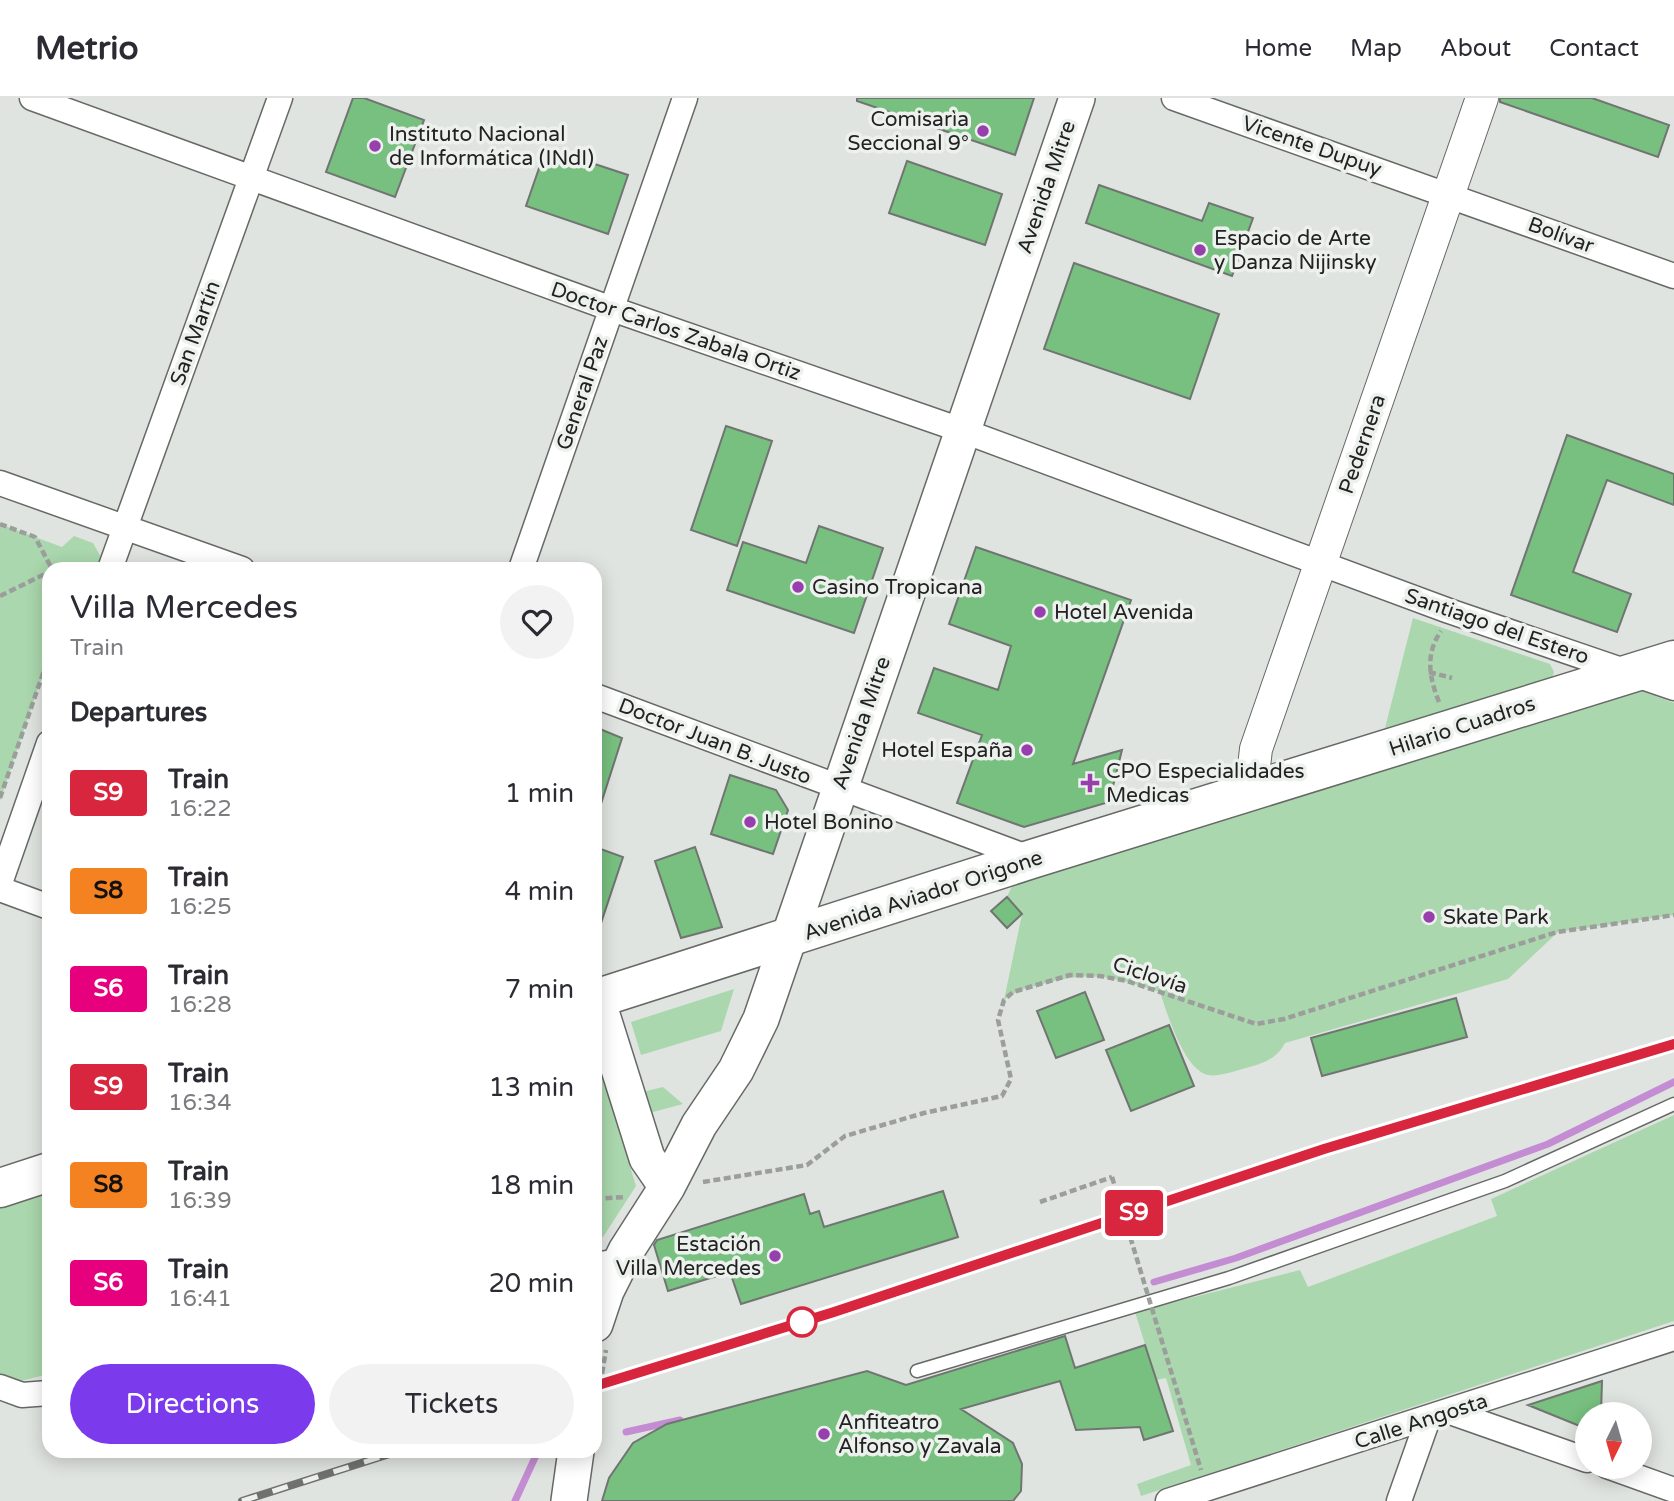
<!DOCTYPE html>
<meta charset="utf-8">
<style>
:root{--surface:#fff;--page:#f2f2f3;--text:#2b2b33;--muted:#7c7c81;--line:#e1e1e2;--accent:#7c3aed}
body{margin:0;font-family:"Varela Round",sans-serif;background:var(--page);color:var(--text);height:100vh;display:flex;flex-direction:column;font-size:26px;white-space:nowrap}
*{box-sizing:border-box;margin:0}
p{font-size:23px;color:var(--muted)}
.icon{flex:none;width:38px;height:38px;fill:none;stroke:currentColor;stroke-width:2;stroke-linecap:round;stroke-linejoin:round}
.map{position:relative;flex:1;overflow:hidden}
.sheet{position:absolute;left:42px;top:464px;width:560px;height:896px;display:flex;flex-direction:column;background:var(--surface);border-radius:21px;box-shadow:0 4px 18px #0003}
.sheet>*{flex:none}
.badge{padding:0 14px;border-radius:5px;font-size:24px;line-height:46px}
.needle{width:46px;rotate:185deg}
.tools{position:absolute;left:1575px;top:1304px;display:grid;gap:14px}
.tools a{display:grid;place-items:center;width:77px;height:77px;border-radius:50%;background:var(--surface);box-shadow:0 4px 18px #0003;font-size:35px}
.map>.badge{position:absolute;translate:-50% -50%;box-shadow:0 0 0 4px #fff}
h2{padding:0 28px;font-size:26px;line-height:63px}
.round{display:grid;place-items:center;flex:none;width:74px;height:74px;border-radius:37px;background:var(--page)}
.head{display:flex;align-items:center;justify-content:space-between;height:119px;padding:0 28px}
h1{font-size:33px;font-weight:600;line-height:52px}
.cta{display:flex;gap:14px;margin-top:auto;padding:14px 28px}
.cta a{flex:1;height:80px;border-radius:42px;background:var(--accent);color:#fff;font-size:28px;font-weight:600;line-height:80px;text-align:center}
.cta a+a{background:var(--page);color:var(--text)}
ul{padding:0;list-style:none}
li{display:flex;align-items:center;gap:21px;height:98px;padding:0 28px}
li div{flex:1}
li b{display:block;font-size:26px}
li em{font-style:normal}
li .badge{min-width:77px;font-weight:700;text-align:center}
header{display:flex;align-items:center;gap:42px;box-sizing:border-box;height:98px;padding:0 35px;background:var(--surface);border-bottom:2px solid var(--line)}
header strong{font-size:33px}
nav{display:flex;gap:38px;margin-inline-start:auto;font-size:24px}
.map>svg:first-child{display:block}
.green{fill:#aad7ad}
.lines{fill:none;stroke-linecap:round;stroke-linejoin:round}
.stream{stroke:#c48cd2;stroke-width:7}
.building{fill:#78c080;stroke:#717572;stroke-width:2}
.service-casing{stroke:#666966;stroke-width:15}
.minor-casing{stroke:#666966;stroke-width:27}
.tertiary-casing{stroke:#666966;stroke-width:34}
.secondary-casing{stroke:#666966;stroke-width:38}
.primary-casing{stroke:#666966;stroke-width:41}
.path{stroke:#9b9e9b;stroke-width:4.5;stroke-dasharray:7 3.5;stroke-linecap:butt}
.service{stroke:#fff;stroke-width:12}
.minor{stroke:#fff;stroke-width:24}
.tertiary{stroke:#fff;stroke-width:32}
.secondary{stroke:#fff;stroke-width:35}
.primary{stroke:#fff;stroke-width:38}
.rail-casing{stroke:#6f716f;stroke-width:8}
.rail{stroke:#edf1ed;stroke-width:5;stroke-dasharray:16;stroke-linecap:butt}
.path-bridge{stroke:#9b9e9b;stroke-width:4.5;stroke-dasharray:7 3.5;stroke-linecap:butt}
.line-casing{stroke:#fff;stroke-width:16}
.line{stroke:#d7263d;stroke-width:10}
.poi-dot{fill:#973fac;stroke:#edf1ed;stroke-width:2.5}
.stop-dot{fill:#fff;stroke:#d7263d;stroke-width:3.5}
.labels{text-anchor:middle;stroke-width:7;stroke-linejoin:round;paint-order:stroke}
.poi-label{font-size:21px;fill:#212221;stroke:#edf1ed;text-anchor:start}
.street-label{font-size:21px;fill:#212221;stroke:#edf1ed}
</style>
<header>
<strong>Metrio</strong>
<nav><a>Home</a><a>Map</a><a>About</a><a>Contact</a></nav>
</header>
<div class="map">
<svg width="1674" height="1403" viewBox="0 0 1674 1403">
<rect width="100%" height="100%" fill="#e0e4e0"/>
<path class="green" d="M0,426l62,23 12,-11 19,7 9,16 -3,10h-50v87l-49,145z
M1413,520l137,46 4,8 -3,10 -166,46z
M1625,587l49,18v212l-116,17 -50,47 -223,64c-8,16 -23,21 -39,25 -11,3 -28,9 -38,7 -24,-5 -41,-62 -48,-83 -48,-16 -72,-22 -121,-7 -13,3 -24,6 -35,15l18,-86 -15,-17 9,-20z
M734,891l-13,42 -80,24 -10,-33z
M595,951l41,137 -33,51 -8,2z
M663,989l20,17 -41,11 -8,-21z
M1674,1017v206l-533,175 -4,-12 54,-19 -25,-87 -10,2 -21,-68 165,-42 8,17 189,-71 -6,-17z
M49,1094v182l-32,8 -17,-7v-168z"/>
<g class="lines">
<path class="stream" d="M1154,1184l82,-24 312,-114 126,-62
M626,1334l54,-12
M515,1403l23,-50"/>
</g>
<path class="building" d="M353,0h11l60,22 -29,77 -69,-25z
M857,0h177l-19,57 -158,-54z
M1500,0h92l77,27 -11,32 -158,-55z
M546,50l82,27 -20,59 -82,-28z
M907,63l95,33 -17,51 -96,-32z
M1099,87l103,36 7,-18 44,15 -21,58 -146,-53z
M1074,165l145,51 -29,85 -146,-50z
M726,328l46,15 -35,105 -46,-16z
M1567,337l107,39v31l-67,-25 -34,92 58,22 -14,38 -106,-37z
M819,428l64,22 -29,85 -127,-43 16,-48 63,21z
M976,449l155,53 -58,164 49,-14 -13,52 -85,25 -67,-24 25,-68 -64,-22 16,-45 64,22 13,-44 -62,-22z
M595,629l27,11 -23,72h-4z
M730,677l46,15 12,20 -15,44 -62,-20z
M595,749l28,10 -24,72 -4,-1z
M695,749l27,80 -41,11 -26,-77z
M1007,799l15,17 -15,14 -16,-17z
M1085,894l19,48 -48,18 -19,-47z
M1456,900l11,39 -145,39 -11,-38z
M1169,927l25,61 -63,25 -25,-61z
M943,1093l15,46 -217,67 -11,-32 -62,19 -14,-46 3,-5 147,-46 6,20 9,-3 5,16z
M1065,1238l10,32 70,-23 28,86 -29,9 -4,-13 -64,3 -16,-49 -99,28 52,34 9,21 -1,27 -8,10h-411l7,-23 24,-35 34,-19 200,-53 39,14z
M1602,1283l-1,33h-14v15l-59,-24z"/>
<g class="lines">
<defs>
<path id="service" d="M595,1161l24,-4
M917,1273l312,-93 119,-42 157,-55 169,-77"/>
<path id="minor" d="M32,0l580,211 349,121 488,181 225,77
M1174,0l500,178
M0,385l242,86
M110,471l170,-471
M521,471l164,-471
M595,598l437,163
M0,785l49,-140
M0,791l49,18
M0,1289l22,8 27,-2
M1450,1314l137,48
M1607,1368l67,24
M1168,1403l506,-163
M1399,1403l29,-82"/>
<path id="tertiary" d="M1251,695l5,-44 226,-651"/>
<path id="secondary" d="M597,901l50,159 20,29
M595,1226l11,-33 20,-40 41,-64 32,-62 37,-55 25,-51 316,-921
M569,1403l7,-50"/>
<path id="primary" d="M595,901l437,-140 642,-199
M0,1090l49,-16"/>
</defs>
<use href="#service" class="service-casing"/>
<use href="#minor" class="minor-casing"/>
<use href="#tertiary" class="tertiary-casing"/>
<use href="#secondary" class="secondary-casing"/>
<use href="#primary" class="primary-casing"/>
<path class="path" d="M0,426l35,13 17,32
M0,498l49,-24
M1429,574l23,6
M1439,604c-10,-25 -14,-48 2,-71
M0,700l49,-142
M703,1084l104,-17 38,-29 79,-23 78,-17 9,-17 -13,-59 6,-20 9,-8 57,-17 30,1 27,5 129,43 28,-5 273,-87 117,-17
M595,1101l30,-2
M1040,1104l72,-25
M595,1317l11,-65"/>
<use href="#service" class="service"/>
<use href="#minor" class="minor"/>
<use href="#tertiary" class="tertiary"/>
<use href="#secondary" class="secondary"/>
<use href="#primary" class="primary"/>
<defs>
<path id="rail" d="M595,1288l239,-73 490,-164 350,-105
M242,1403l157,-50"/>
</defs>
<use href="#rail" class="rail-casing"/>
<use href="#rail" class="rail"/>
<path class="path-bridge" d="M1112,1079l89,293"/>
</g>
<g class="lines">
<defs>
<path id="line" d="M595,1288l239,-74 490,-163 350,-105"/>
</defs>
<use href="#line" class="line-casing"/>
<use href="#line" class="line"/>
</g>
<g class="poi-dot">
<circle cx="983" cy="33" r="7"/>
<circle cx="375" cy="48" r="7"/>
<circle cx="1200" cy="152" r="7"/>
<circle cx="798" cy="489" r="7"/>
<circle cx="1040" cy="514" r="7"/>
<circle cx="1027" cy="652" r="7"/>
<path d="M1086.5 674.5h7v7h7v7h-7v7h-7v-7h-7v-7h7z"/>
<circle cx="750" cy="724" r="7"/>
<circle cx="1429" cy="819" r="7"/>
<circle cx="775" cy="1158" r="7"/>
<circle cx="824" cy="1336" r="7"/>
</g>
<circle class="stop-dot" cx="802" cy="1224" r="14"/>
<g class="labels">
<g class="poi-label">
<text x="969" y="28" text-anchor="end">Comisarìa<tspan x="969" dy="24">Seccional 9°</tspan></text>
<text x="389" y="43">Instituto Nacional<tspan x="389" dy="24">de Informática (INdI)</tspan></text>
<text x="1214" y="147">Espacio de Arte<tspan x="1214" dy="24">y Danza Nijinsky</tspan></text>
<text x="812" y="496">Casino Tropicana</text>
<text x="1054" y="521">Hotel Avenida</text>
<text x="1013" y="659" text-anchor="end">Hotel España</text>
<text x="1106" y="680">CPO Especialidades<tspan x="1106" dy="24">Medicas</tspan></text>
<text x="764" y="731">Hotel Bonino</text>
<text x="1443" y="826">Skate Park</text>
<text x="761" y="1153" text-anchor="end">Estación<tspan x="761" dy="24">Villa Mercedes</tspan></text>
<text x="838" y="1331">Anfiteatro<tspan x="838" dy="24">Alfonso y Zavala</tspan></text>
</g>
<g class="street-label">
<text transform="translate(1312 48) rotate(19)" y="7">Vicente Dupuy</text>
<text transform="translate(1046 89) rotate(-71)" y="7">Avenida Mitre</text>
<text transform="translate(1561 137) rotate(20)" y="7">Bolívar</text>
<text transform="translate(676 233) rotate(19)" y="7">Doctor Carlos Zabala Ortiz</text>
<text transform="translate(195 235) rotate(-70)" y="7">San Martín</text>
<text transform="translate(582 295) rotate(-71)" y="7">General Paz</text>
<text transform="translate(1362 346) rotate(-71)" y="7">Pedernera</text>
<text transform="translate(1497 528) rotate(19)" y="7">Santiago del Estero</text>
<text transform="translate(861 625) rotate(-71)" y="7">Avenida Mitre</text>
<text transform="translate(1462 628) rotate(-18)" y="7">Hilario Cuadros</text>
<text transform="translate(715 643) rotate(21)" y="7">Doctor Juan B. Justo</text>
<text transform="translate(923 797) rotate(-18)" y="7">Avenida Aviador Origone</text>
<text transform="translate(1150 877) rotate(18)" y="7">Ciclovía</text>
<text transform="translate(1421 1323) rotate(-18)" y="7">Calle Angosta</text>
</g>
</g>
</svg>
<div class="tools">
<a><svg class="needle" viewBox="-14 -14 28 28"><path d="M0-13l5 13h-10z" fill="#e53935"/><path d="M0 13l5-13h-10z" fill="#7c7c81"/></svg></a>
</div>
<b class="badge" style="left:1134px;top:1115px;background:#d7263d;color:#fff">S9</b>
<section class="sheet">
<div class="head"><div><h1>Villa Mercedes</h1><p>Train</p></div><a class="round"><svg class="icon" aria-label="heart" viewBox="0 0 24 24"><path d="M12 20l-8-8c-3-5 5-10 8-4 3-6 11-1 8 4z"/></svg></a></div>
<h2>Departures</h2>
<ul>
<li><span class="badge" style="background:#d7263d;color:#fff">S9</span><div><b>Train</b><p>16:22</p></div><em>1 min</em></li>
<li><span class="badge" style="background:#f58220;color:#111">S8</span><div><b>Train</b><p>16:25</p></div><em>4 min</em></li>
<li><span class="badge" style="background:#e6007e;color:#fff">S6</span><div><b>Train</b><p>16:28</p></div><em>7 min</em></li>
<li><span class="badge" style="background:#d7263d;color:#fff">S9</span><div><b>Train</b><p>16:34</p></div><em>13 min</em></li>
<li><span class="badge" style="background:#f58220;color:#111">S8</span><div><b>Train</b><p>16:39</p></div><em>18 min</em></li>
<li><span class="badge" style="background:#e6007e;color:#fff">S6</span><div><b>Train</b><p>16:41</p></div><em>20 min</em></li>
</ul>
<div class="cta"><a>Directions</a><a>Tickets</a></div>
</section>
</div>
